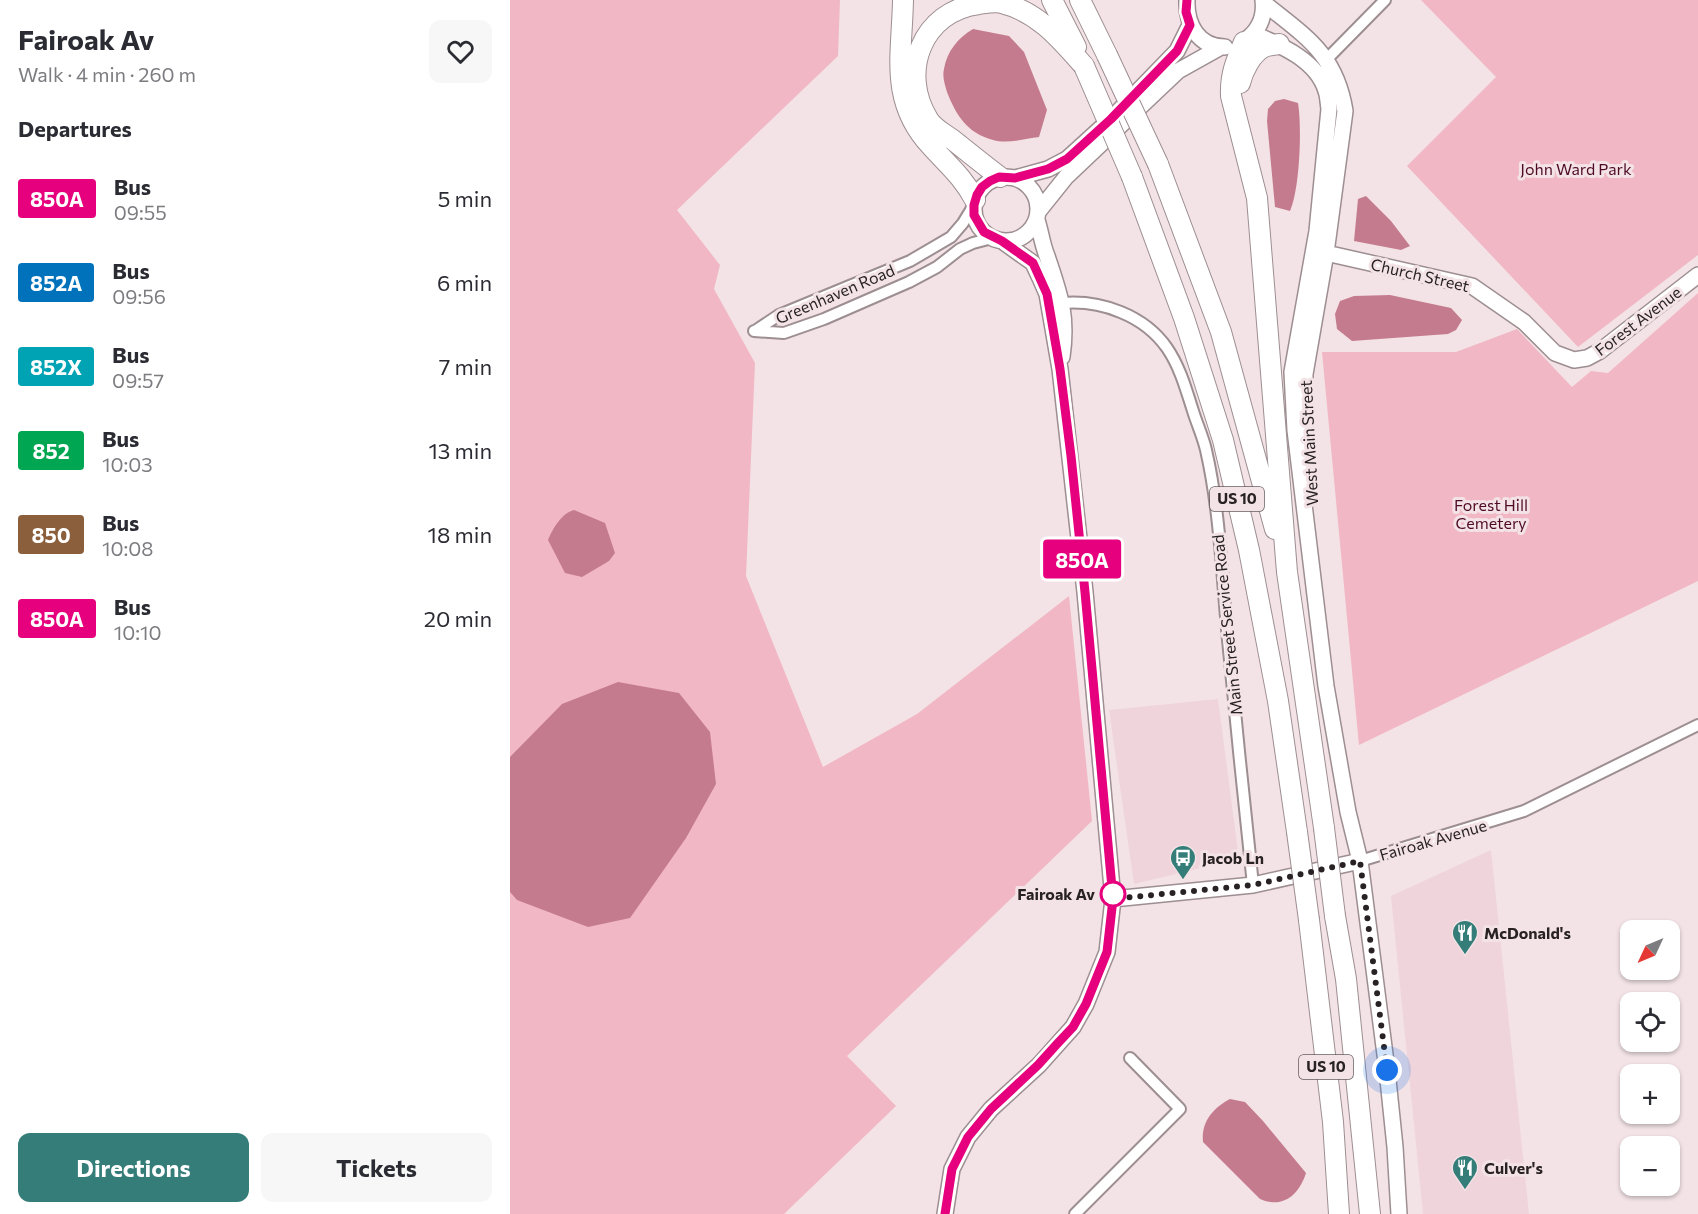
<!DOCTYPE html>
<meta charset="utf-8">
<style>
:root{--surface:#fff;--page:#f7f7f7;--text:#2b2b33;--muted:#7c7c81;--accent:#347d79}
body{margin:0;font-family:Commissioner,sans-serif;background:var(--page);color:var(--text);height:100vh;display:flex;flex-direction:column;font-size:22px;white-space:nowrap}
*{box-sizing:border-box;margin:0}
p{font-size:20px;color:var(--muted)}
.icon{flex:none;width:33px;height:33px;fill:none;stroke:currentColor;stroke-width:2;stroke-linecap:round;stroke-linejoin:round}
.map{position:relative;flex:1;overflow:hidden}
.details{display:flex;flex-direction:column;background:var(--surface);width:510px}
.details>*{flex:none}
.badge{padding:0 12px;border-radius:4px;font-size:21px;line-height:39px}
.needle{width:39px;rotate:226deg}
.fabs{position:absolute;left:1110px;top:920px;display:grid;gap:12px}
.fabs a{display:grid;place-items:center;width:60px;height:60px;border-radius:12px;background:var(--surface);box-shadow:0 2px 4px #0004;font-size:30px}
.you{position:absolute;width:30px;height:30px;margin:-15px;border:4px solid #fff;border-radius:50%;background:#1a73e8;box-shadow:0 0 0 9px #1a73e833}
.map>.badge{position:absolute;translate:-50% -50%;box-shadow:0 0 0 3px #fff}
h2{padding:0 18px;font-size:22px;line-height:54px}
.round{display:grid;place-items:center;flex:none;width:63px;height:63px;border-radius:12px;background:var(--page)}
.overview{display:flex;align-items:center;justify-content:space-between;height:102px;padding:0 18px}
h1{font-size:28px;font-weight:700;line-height:45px}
.primary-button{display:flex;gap:12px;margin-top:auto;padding:12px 18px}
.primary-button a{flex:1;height:69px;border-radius:12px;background:var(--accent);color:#fff;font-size:24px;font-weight:700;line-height:69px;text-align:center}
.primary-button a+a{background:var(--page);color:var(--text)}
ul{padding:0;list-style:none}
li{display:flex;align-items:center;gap:18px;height:84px;padding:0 18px}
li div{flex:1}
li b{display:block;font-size:22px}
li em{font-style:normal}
li .badge{min-width:66px;font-weight:700;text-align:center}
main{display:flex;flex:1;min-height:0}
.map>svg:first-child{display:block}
.built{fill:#efd5db}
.green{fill:#f1b7c5}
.water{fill:#c57b8e}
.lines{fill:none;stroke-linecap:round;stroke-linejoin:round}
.street-casing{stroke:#9d8e91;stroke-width:14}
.secondary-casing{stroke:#9d8e91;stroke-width:18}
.highway-casing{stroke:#9d8e91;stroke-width:22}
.street{stroke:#fff;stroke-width:10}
.secondary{stroke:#fff;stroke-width:15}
.highway{stroke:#fff;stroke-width:20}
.highway-bridge-casing{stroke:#9d8e91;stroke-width:22;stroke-linecap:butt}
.highway-bridge{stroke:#fff;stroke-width:20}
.line-casing{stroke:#fff;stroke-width:14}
.line{stroke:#e6007e;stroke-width:9}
.walk{stroke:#282224;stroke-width:6;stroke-dasharray:0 10.8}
.stop-dot{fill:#fff;stroke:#e6007e;stroke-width:3}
.labels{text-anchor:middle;stroke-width:6;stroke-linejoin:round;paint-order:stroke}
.shield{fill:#f3e3e6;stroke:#655c5e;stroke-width:1.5}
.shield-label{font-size:15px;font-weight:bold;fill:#282224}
.park-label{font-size:16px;fill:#4f0b26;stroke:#f3e3e6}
.street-label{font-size:16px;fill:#282224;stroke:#f3e3e6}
.poi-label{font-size:16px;font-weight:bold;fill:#282224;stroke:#f3e3e6;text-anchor:start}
.stop-label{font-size:16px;font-weight:bold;fill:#282224;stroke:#f3e3e6;text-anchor:end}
</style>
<main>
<section class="details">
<div class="overview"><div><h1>Fairoak Av</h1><p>Walk · 4 min · 260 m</p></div><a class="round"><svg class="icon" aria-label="heart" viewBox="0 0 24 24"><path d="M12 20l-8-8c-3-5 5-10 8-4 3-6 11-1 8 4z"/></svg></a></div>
<h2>Departures</h2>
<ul>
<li><span class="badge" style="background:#e6007e;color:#fff">850A</span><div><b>Bus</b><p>09:55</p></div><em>5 min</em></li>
<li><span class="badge" style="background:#0072bc;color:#fff">852A</span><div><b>Bus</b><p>09:56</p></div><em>6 min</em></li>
<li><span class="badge" style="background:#00a3b4;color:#fff">852X</span><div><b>Bus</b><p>09:57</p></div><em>7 min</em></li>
<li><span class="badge" style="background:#00a651;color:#fff">852</span><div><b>Bus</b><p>10:03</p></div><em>13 min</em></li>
<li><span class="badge" style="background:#8b5e3c;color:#fff">850</span><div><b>Bus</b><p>10:08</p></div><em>18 min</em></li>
<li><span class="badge" style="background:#e6007e;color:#fff">850A</span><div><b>Bus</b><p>10:10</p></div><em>20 min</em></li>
</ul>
<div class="primary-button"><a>Directions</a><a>Tickets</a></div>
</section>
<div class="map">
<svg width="1188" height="1214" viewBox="0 0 1188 1214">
<rect width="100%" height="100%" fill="#f3e3e6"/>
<path class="built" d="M708,699l21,160 -105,25 -25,-174z
M981,850l38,364h-106l-32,-318z"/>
<path class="green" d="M0,0h330l-2,56 -161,154 43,55 -6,24 41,74 -9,213 77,191 94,-53 152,-118 23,225 -245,235 49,50 -112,108h-274z
M911,0h277v255l-120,92 -171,-181 89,-89z
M1188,293v288l-339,164 -37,-393h134l61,-23 55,58 19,-16 17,2z"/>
<path class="water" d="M463,29l36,7 15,16 23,58 -8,27c-15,2 -32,7 -46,3 -26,-7 -37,-25 -46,-48 -2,-7 -5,-15 -3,-23 3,-18 14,-31 29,-40z
M774,99l14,4c4,23 2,86 -8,108l-15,-4 -8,-86 1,-12 7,-8z
M856,196l25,25 19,25 -9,4 -47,-9 4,-42z
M880,295l61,13 11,12 -6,10 -8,4 -96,7 -15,-12 -2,-15 5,-13 14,-5z
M64,510l31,13 10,30 -6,8 -27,16 -17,-4 -17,-33c5,-12 14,-27 26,-30z
M108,682l61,11 31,39 6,52 -30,54 -56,80 -42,9 -71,-27 -7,-8v-135l52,-53z
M720,1099l15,3 18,19 43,52c-7,22 -23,36 -46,26l-57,-57c-2,-20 10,-34 27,-43z"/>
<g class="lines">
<defs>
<path id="street" d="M816,60l59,-60
M553,303c38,-3 81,12 104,45 13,19 19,41 26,63 4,13 10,26 13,39 14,61 16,127 22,190 8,82 16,163 25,245
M244,331l30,2 40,-14 85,-37 28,-15 23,-18 13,-6 19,-5
M245,331l24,-16 131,-54 41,-24 12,-14 11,-18
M850,861l164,-50 174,-86
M565,1214l105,-105 -50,-51"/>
<path id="secondary" d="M677,0c-1,24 11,47 38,47
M754,3c42,34 72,51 81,108l-19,142 -21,121 -1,36 5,56
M744,34c26,11 63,26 72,57 2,5 2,12 3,18l-12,122 -25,141 3,58 31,256 22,126 12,49 27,209 8,77 4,67
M737,39c13,-10 18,-23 16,-39
M464 209a32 32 0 1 1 64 0a32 32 0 1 1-64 0Z
M505,178l33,-9 19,-10 44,-40 66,-68 13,-26
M528,212l28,-35 112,-106 43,-24
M527,220c4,12 5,24 10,36 13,38 21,60 15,101
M807,251l155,35 52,36 31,31 19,7 13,-2 13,-7 98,-76
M603,899l140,-14 107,-24
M435,1214l7,-45 16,-32 23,-28 48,-44 34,-38 13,-23 21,-52 6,-53 -28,-307 -25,-223 -13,-75 -7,-16 -7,-15 -31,-22"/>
<path id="highway" d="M393,0c-1,55 -14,101 28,146 17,19 32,31 44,54
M542,0l24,47
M570,0l27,55
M734,42c-8,19 -14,33 -13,54l26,102 30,374 37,256
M730,83c3,-13 12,-30 24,-36 4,-2 11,-2 15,-3
M648,164l63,168 54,197
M490,177c-16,-12 -32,-25 -47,-37 -8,-6 -20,-12 -25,-21 -29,-47 -6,-108 51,-115 7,-1 16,-3 23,-1 36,9 58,36 82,63
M622,177l52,141 39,122 26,110 29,151 19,131
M825,916l11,63 24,235
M799,920l24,202 6,92"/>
</defs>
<use href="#street" class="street-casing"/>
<use href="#secondary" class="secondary-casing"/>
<use href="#highway" class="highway-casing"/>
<use href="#street" class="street"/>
<use href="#secondary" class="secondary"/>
<use href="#highway" class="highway"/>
<defs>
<path id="highway-bridge" d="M597,55l51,109
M574,66l48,111
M814,828l11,88
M787,832l12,88"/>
</defs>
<use href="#highway-bridge" class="highway-bridge-casing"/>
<use href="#highway-bridge" class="highway-bridge"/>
</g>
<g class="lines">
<defs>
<path id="line" d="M435,1214l7,-45 16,-32 23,-28 47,-44 19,-21 16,-17 13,-23 21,-52 6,-53 -28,-307 -14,-136 -11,-87 -13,-75 -14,-31 -31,-22 -18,-9 -10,-17v-10l3,-10 5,-8 8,-6 9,-4 16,1 33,-9 19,-10 44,-40 66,-68 13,-26 -4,-13 1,-12"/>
</defs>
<use href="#line" class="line-casing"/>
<use href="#line" class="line"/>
<path class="walk" d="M603,894v5l140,-14 107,-24 27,209"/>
</g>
<defs>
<symbol id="bus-pin" viewBox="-11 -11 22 30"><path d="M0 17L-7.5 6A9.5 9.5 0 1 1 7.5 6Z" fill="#347d79" stroke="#f3e3e6"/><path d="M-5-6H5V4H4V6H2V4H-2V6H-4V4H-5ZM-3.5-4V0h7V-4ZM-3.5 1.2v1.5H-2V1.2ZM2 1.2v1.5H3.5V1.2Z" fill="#fff"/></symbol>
<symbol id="restaurant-pin" viewBox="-11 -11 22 30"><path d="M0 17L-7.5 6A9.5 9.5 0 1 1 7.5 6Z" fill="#347d79" stroke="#f3e3e6"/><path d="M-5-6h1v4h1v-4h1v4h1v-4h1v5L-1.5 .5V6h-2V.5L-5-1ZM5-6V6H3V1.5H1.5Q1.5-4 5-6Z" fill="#fff"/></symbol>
</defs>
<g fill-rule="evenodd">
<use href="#bus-pin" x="658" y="843" width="30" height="40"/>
<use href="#restaurant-pin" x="940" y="918" width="30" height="40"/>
<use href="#restaurant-pin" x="940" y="1153" width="30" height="40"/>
</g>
<circle class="stop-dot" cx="603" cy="894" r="12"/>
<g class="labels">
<g class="shield">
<rect x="700" y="487" width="54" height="24" rx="4.5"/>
<rect x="789" y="1055" width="54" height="24" rx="4.5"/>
</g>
<g class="shield-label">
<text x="727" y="504">US 10</text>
<text x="816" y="1072">US 10</text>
</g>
<g class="park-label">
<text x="1066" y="175">John Ward Park</text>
<text x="981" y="511">Forest Hill<tspan x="981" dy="18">Cemetery</tspan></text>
</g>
<g class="street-label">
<text transform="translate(910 275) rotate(13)" y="6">Church Street</text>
<text transform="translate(325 294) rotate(-23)" y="6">Greenhaven Road</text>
<text transform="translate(1128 321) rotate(-37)" y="6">Forest Avenue</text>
<text transform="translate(799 443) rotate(-93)" y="6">West Main Street</text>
<text transform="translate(717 625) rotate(-96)" y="6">Main Street Service Road</text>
<text transform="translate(923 840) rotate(-16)" y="6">Fairoak Avenue</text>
</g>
<g class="poi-label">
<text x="692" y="864">Jacob Ln</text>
<text x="974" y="939">McDonald's</text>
<text x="974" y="1174">Culver's</text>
</g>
<g class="stop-label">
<text x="585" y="900">Fairoak Av</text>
</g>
</g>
</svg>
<div class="fabs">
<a><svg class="needle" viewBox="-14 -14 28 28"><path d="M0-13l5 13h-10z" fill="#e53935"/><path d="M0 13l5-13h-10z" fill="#7c7c81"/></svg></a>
<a><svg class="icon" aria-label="locate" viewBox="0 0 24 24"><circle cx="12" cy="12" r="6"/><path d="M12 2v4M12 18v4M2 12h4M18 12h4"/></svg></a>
<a>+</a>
<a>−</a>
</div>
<div class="you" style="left:877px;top:1070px"></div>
<b class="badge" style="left:572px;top:559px;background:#e6007e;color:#fff">850A</b>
</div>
</main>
